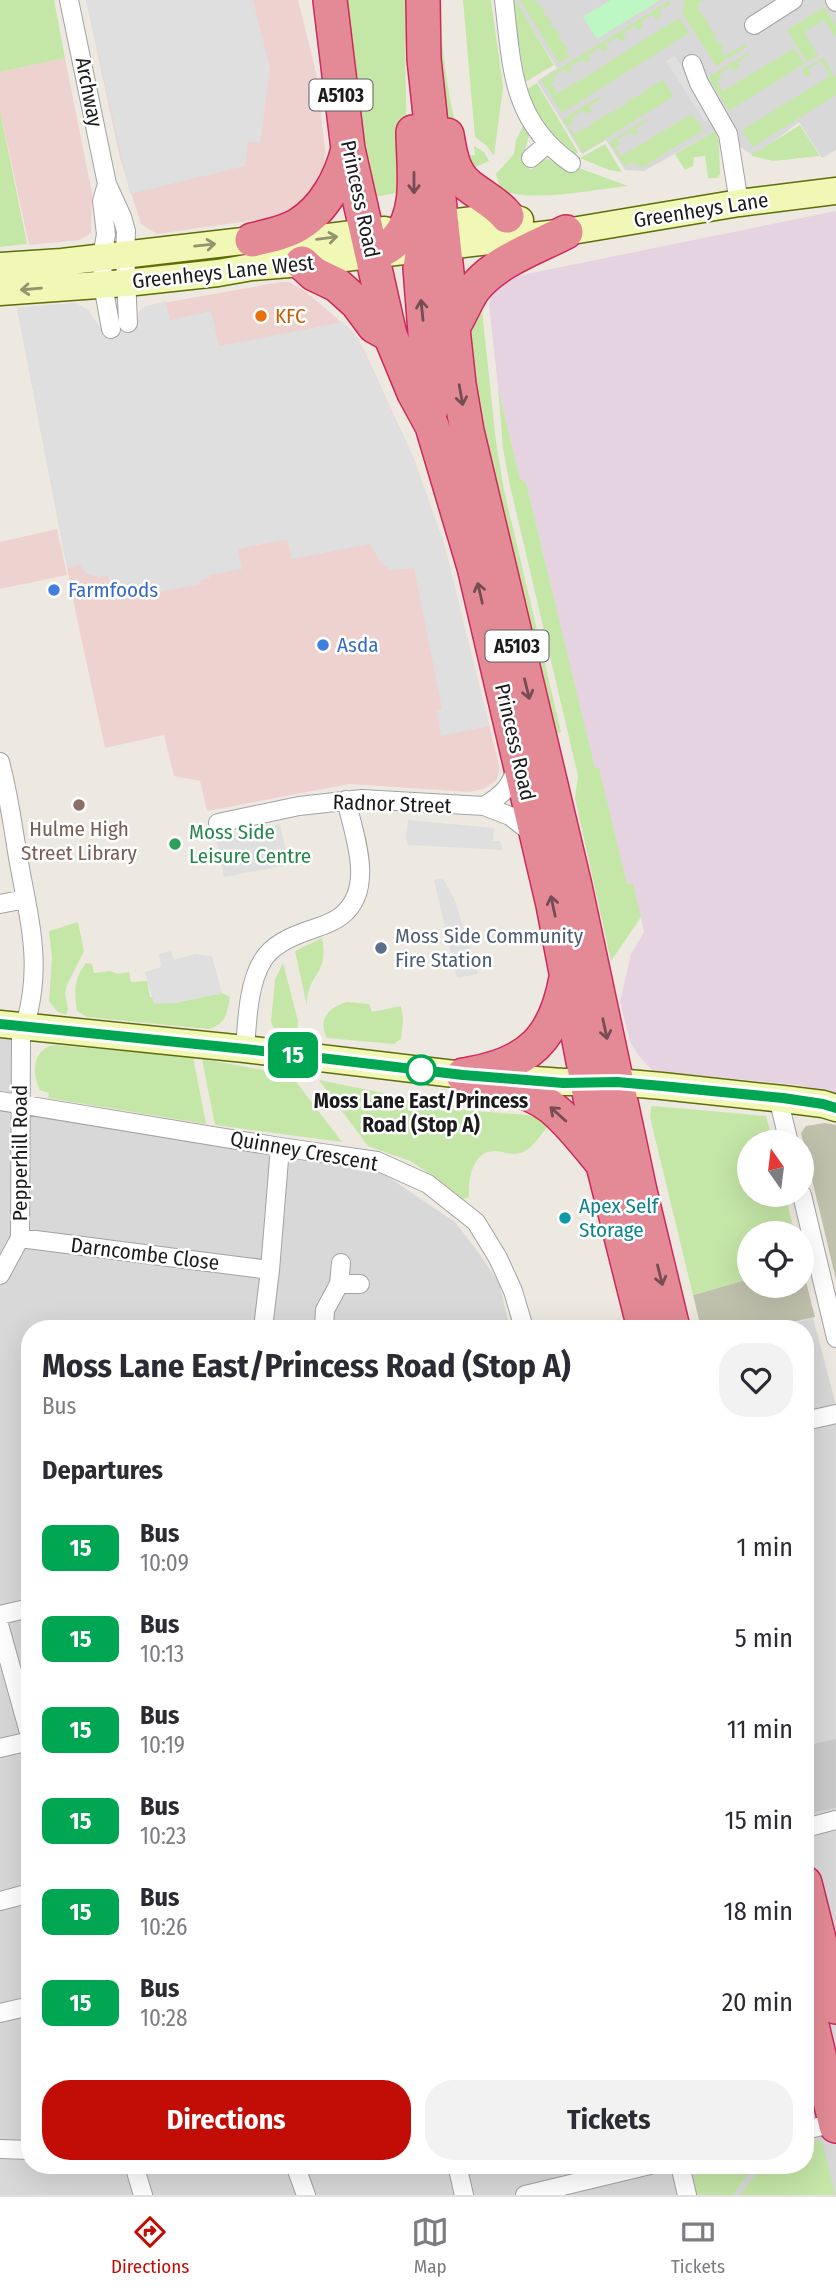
<!DOCTYPE html>
<style>
:root{--surface:#fff;--page:#f2f2f3;--text:#2b2b33;--muted:#7c7c81;--line:#e1e1e2;--accent:#c10d06}
body{margin:0;font-family:"Fira Sans Condensed",sans-serif;background:var(--page);color:var(--text);height:100vh;display:flex;flex-direction:column;font-size:26px;white-space:nowrap}
*{box-sizing:border-box;margin:0}
p{font-size:23px;color:var(--muted)}
.icon{flex:none;width:38px;height:38px;fill:none;stroke:currentColor;stroke-width:2;stroke-linecap:round;stroke-linejoin:round}
.map{position:relative;flex:1;overflow:hidden}
.drawer{position:absolute;left:21px;top:1320px;width:793px;height:854px;display:flex;flex-direction:column;background:var(--surface);border-radius:28px;box-shadow:0 7px 28px #0002}
.drawer>*{flex:none}
.badge{padding:0 14px;border-radius:10px;font-size:24px;line-height:46px}
.needle{width:46px;rotate:346deg}
.controls{position:absolute;left:737px;top:1130px;display:grid;gap:14px}
.controls a{display:grid;place-items:center;width:77px;height:77px;border-radius:50%;background:var(--surface);box-shadow:0 7px 28px #0002;font-size:35px}
.map>.badge{position:absolute;translate:-50% -50%;box-shadow:0 0 0 4px #fff}
h2{padding:0 21px;font-size:26px;line-height:63px}
.round{display:grid;place-items:center;flex:none;width:74px;height:74px;border-radius:28px;background:var(--page)}
.head{display:flex;align-items:center;justify-content:space-between;height:119px;padding:0 21px}
h1{font-size:33px;font-weight:700;line-height:52px}
.action{display:flex;gap:14px;margin-top:auto;padding:14px 21px}
.action a{flex:1;height:80px;border-radius:28px;background:var(--accent);color:#fff;font-size:28px;font-weight:700;line-height:80px;text-align:center}
.action a+a{background:var(--page);color:var(--text)}
ul{padding:0;list-style:none}
li{display:flex;align-items:center;gap:21px;height:91px;padding:0 21px}
li div{flex:1}
li b{display:block;font-size:26px}
li em{font-style:normal}
li .badge{min-width:77px;font-weight:700;text-align:center}
.menu{display:flex;justify-content:space-around;align-items:center;height:98px;border-top:2px solid var(--line);background:var(--surface);font-size:19px;color:var(--muted)}
.menu a{display:grid;justify-items:center;gap:4px}
.menu .selected{color:var(--accent)}
.map>svg:first-child{display:block}
.residential{fill:#d9d8d8}
.commercial{fill:#eed2d0}
.industrial{fill:#e6d3e1}
.religious{fill:#c9c9c9}
.construction{fill:#c0c1ad}
.grass{fill:#c4e6a7}
.park{fill:#bdf7c4}
.parking{fill:#dfdfdf}
.lines{fill:none;stroke-linecap:round;stroke-linejoin:round}
.street-casing{stroke:#a2a2a2;stroke-width:20}
.secondary-casing{stroke:#5e6d08;stroke-width:29}
.highway-casing{stroke:#d0285b;stroke-width:36}
.street{stroke:#fff;stroke-width:18}
.secondary{stroke:#f1f7b4;stroke-width:26}
.highway{stroke:#e38a96;stroke-width:33}
.oneway{stroke:#754d52}
.oneway2{stroke:#91946f}
.line-casing{stroke:#fff;stroke-width:16}
.line{stroke:#00a651;stroke-width:10}
.food-dot{fill:#e8710a;stroke:#fff;stroke-width:2.5}
.shop-dot{fill:#3f7fe0;stroke:#fff;stroke-width:2.5}
.education-dot{fill:#8d6e63;stroke:#fff;stroke-width:2.5}
.leisure-dot{fill:#2e9e5b;stroke:#fff;stroke-width:2.5}
.service-dot{fill:#5c6f8a;stroke:#fff;stroke-width:2.5}
.stop-dot{fill:#fff;stroke:#00a651;stroke-width:3.5}
.culture-dot{fill:#0f9aa8;stroke:#fff;stroke-width:2.5}
.labels{text-anchor:middle;stroke-width:5;stroke-linejoin:round;paint-order:stroke}
.shield{fill:#fff;stroke:#5f5f5f;stroke-width:2}
.shield-label{font-size:19px;font-weight:bold;fill:#1b1b1b}
.street-label{font-size:21px;fill:#1b1b1b;stroke:#fff}
.food-label{font-size:21px;fill:#c56008;stroke:#fff;text-anchor:start}
.shop-label{font-size:21px;fill:#366cbe;stroke:#fff;text-anchor:start}
.education-label{font-size:21px;fill:#785e54;stroke:#fff}
.leisure-label{font-size:21px;fill:#27864d;stroke:#fff;text-anchor:start}
.service-label{font-size:21px;fill:#4e5e75;stroke:#fff;text-anchor:start}
.stop-label{font-size:21px;font-weight:bold;fill:#1b1b1b;stroke:#fff}
.culture-label{font-size:21px;fill:#0d838f;stroke:#fff;text-anchor:start}
</style>
<div class="map">
<svg width="836" height="2195" viewBox="0 0 836 2195">
<rect width="100%" height="100%" fill="#ede9e1"/>
<path class="residential" d="M514,0h322v150l-14,8 -23,-36 -45,34 -39,-25 -71,40 -19,-1 -19,-30 -24,14 -45,-73 20,-13z
M0,1037l19,2v75l362,58 74,50 23,30 21,31 11,45h-480v837h775v-837h-32l40,-10 23,87v790h-836z"/>
<path class="commercial" d="M86,0h212l18,72 9,78 -1,20 -11,25 -25,18 -17,5 -114,16 -16,-10 -21,-66z
M65,58l27,135 -1,40 -11,7 -51,5 -29,-135v-38z
M281,282h8l16,9 48,41 12,20 49,107 30,85 55,221v8l-3,8 -13,8 -13,3 -121,-8 -142,27 -7,-30 -26,-5 -10,-41 -59,13 -29,-134 -59,-306 58,-5 13,7 12,18 38,-8 1,-8 7,-6z
M57,529l10,46 -67,14v-47z"/>
<path class="industrial" d="M836,211v882l-37,-8 -146,-14 -15,-16 -8,-14 -10,-39 11,-48 13,-22 -11,-49 -6,1 -29,-116 -3,1 -69,-287 -6,-3 -22,-92 -9,-83 4,-13 7,-7 17,-8z"/>
<path class="religious" d="M836,1739v69l-24,5 -7,-7v-60z"/>
<path class="construction" d="M825,1123l11,2v155l-35,-147 5,-7z
M802,1266l13,51 -50,11h-64l-8,-33 56,-16v7h53z"/>
<path class="grass" d="M0,0h54l11,58 -65,14z
M342,0h67l-4,51 3,140 -34,6 -8,-25z
M463,0h28l12,87 -9,69 -7,-10 -12,-9z
M512,0h3l39,65 -29,17z
M520,0h15l3,5 3,-1 5,13h2l4,5 -2,2 4,6 2,-1 4,6 -2,2 10,11 -2,2 4,6 -11,7z
M685,0h19l-7,4 3,5 -2,1 11,13 -2,1 9,11 -2,2 5,7 2,-1 3,4 -3,3 4,6 20,-12 1,3 -30,19 -34,-53z
M669,1l2,3 -12,7 2,5 -5,3 -3,-4 -12,7 2,5 -4,3 -4,-4 -12,7 3,5 -5,3 -3,-4 -13,7 3,5 -5,3 -3,-4 -12,7 2,5 -5,3 -3,-4 -12,8 2,4 -4,3 -3,-5 -12,8 2,5 -4,2 6,9 27,-15 88,-56 8,-3 9,14 -127,80 -21,-33z
M824,7l12,19v12l-12,-18 -20,12 14,23 -11,7 -20,-32z
M442,43c5,39 9,76 24,112h9l-1,-9 10,6 5,9 -16,7 -18,-22 -12,-54 -4,-43z
M794,48l10,16 -75,47 -21,-34 40,-24 1,2 -12,8 3,4 -6,4 -3,-4 -12,7 2,5 -4,3 6,9z
M823,57l13,22v16l-83,52 -11,-17 88,-54 -9,-15 -13,8 3,5 -5,3 -4,-7z
M663,80l11,16 -91,57 -20,-34 37,-23 1,3 -12,7 3,5 -6,3 -3,-4 -12,8 2,4 -5,3 6,9 18,-9v-2l36,-20 -1,-2 18,-9v-2z
M537,83l41,69 -5,3c-23,-20 -37,-37 -46,-66z
M0,110l27,134 -27,3z
M692,114l11,16 -60,37 -12,-4 -6,4 -16,-25 37,-23 2,2 -12,7 2,5 -5,3 -3,-4 -13,8 3,4 -5,4 6,8z
M800,125l20,31 -47,5 -21,-5 -1,-3 6,-1z
M523,126l6,9 -7,26 9,9 12,-10 5,-1 23,14 5,-6 52,19c-40,4 -88,16 -127,5l-5,-17 18,-20 2,-14z
M715,131l4,10 1,33 -3,4h-9l-3,-22 -11,1 -1,9 -8,4 -10,-16z
M605,144l17,28 -13,-2 -29,-12z
M480,292l16,150 8,48 57,242 -6,2 -74,-314 -14,-81z
M498,387l22,92 6,3 69,286h4l28,116 6,-1 8,34 -30,44 -36,-163 3,-22 -69,-295 -6,-33z
M78,922l6,29 -17,34 -2,8 3,16 -2,6 -8,-3 -9,-11 3,-43 -3,-27z
M322,938c8,37 -16,35 -15,68l-12,-55z
M86,963l6,1 2,9 16,-2 8,3 11,-2 2,10 16,-1 3,16 25,6 47,-10 8,4c-3,16 -4,27 -21,32l-122,-12 -10,-6c-3,-19 -3,-32 9,-48z
M283,963l15,58 -1,16c-13,-1 -21,-2 -26,-15l4,-42z
M347,1002l22,2 3,8 29,-6 2,13 -2,20 -7,5 -67,-6c-10,-19 2,-31 20,-36z
M54,1045l139,12 13,67 -158,-26 1,-5 -9,-3c-9,-17 -7,-41 14,-45z
M202,1059l89,16 51,67 -127,-17z
M319,1080l69,14 50,14 89,7 15,4 7,6c-7,8 -17,24 -26,27 -10,4 -18,0 -27,-1 -24,-1 -28,29 -27,46l-6,2 -28,-22 -25,-16 -42,-15z
M653,1106l113,10 7,27h-24v52h36l10,39h-46v45l-56,16 -43,-178 1,-10z
M819,2140l4,4 12,51h-95l23,-30h42v-22z
M712,2165h43l-22,30h-34l-3,-2 -4,-12 8,-13z"/>
<path class="park" d="M611,0h49l-63,39 -14,-22z"/>
<path class="parking" d="M86,0h167l17,68 -10,75 -12,-1 -3,24 -115,28z
M675,56l39,60 -9,6 -39,-61z
M165,301l5,19 41,-9 8,35 124,-24 10,10 5,7 56,120 30,85 45,182 -48,10 -4,-25 5,-2 -28,-141 -23,2 -10,-7 -11,-19 -78,15 -5,-20 -49,10 4,20 -33,6 1,3 -10,2v4l-87,17 -5,-25 -11,1 -11,-4 -6,-8 -13,3 -50,-260 58,-5 13,7 12,18 38,-8 4,-12z
M408,820l86,8 -1,13h7l3,9 -95,-5 -2,-8z
M280,824l9,41 -65,12 -8,-39z
M443,878l12,23 23,73 -21,4 -23,-98z
M171,951l3,9 21,-6 17,2 10,37 -47,10 -21,1 -9,-32 14,-4 2,-3 -2,-11z"/>
<g class="lines">
<defs>
<path id="street" d="M69,0l38,184 15,33 4,14 -1,23 3,69
M504,0c8,66 7,121 67,163
M835,0l1,2
M754,25l39,-25
M692,64l7,19 29,51 11,69
M531,158l16,-14
M107,184l-5,17 4,33 -4,23 1,28 8,44
M0,762c9,33 13,67 19,101 12,65 25,109 2,175l-1,200 -20,37
M484,806c17,-10 29,-20 32,-41
M218,823l81,-17 63,-7 122,7 26,10 23,18
M0,904l26,-5
M245,1049c2,-26 3,-66 18,-89 9,-15 27,-23 44,-29 11,-4 24,-7 34,-15 35,-27 13,-81 5,-116
M783,1099l-2,11 8,33
M0,1101l280,46 97,14 51,23 48,38 22,36 15,33 11,37
M802,1195l34,143
M20,1238l250,32
M339,1284h21
M263,1328l7,-58 10,-123
M324,1328l1,-18 14,-26 2,-21
M805,1421l31,-7
M0,1615l30,-7
M0,1628l30,108
M0,1748l30,-7
M805,1828l31,-8
M0,1901l30,-8
M0,2013l30,-7
M805,2130l30,-7
M0,2149l30,1
M134,2165l9,30
M295,2165l11,30
M457,2165l7,30
M680,2165l7,30
M525,2195l125,-30"/>
<path id="secondary" d="M424,226l83,-10 13,4
M0,266l62,-4 190,-22 36,2 97,-12
M0,292l126,-9 92,-10 34,-6 50,-4 264,-31 173,-29 97,-12
M0,1024l245,25 218,26 100,7h54l45,4 121,13 40,5 13,4"/>
<path id="highway" d="M330,0l18,149 42,186 24,58 18,33 42,141 79,338 50,260 41,163
M423,0l1,59 35,325 8,47 108,455 65,305 33,137
M447,135c3,18 6,38 21,50 13,11 28,17 39,31
M252,240c15,-4 33,-7 46,-15 27,-16 43,-48 50,-76
M372,255c8,-4 18,-8 24,-15 26,-27 17,-74 17,-108
M302,263l12,11 23,11 20,18 17,23 16,9
M453,327c8,-12 13,-27 21,-38 22,-28 61,-41 92,-57
M431,410l-11,-142 3,-19 19,-25
M469,1074c59,-10 86,-35 97,-96
M463,1075c32,8 70,14 95,38 16,15 30,33 44,50
M805,1883l31,124
M805,1996l31,130"/>
</defs>
<use href="#street" class="street-casing"/>
<use href="#secondary" class="secondary-casing"/>
<use href="#highway" class="highway-casing"/>
<use href="#street" class="street"/>
<use href="#secondary" class="secondary"/>
<use href="#highway" class="highway"/>
</g>
<defs><path id="oneway-shaft" d="M-6 0H5M1.5-3L5.5 0L1.5 3" fill="none" stroke-width="1.6" stroke-linecap="round" stroke-linejoin="round" transform="scale(1.75)"/></defs>
<g class="oneway">
<use href="#oneway-shaft" transform="translate(414 183) rotate(90)"/>
<use href="#oneway-shaft" transform="translate(422 310) rotate(-96)"/>
<use href="#oneway-shaft" transform="translate(461 395) rotate(80)"/>
<use href="#oneway-shaft" transform="translate(480 593) rotate(-103)"/>
<use href="#oneway-shaft" transform="translate(527 689) rotate(76)"/>
<use href="#oneway-shaft" transform="translate(553 906) rotate(-102)"/>
<use href="#oneway-shaft" transform="translate(605 1029) rotate(78)"/>
<use href="#oneway-shaft" transform="translate(558 1114) rotate(-138)"/>
<use href="#oneway-shaft" transform="translate(660 1275) rotate(76)"/>
</g>
<g class="oneway2">
<use href="#oneway-shaft" transform="translate(327 238) rotate(-7)"/>
<use href="#oneway-shaft" transform="translate(205 245) rotate(-6)"/>
<use href="#oneway-shaft" transform="translate(31 289) rotate(175)"/>
</g>
<g class="lines">
<defs>
<path id="line" d="M0,1024l245,25 218,26 100,8 54,-1 45,4 121,12 40,6 13,4"/>
</defs>
<use href="#line" class="line-casing"/>
<use href="#line" class="line"/>
</g>
<circle class="food-dot" cx="261" cy="316" r="7"/>
<g class="shop-dot">
<circle cx="54" cy="590" r="7"/>
<circle cx="323" cy="645" r="7"/>
</g>
<circle class="education-dot" cx="79" cy="805" r="7"/>
<circle class="leisure-dot" cx="175" cy="844" r="7"/>
<circle class="service-dot" cx="381" cy="948" r="7"/>
<circle class="stop-dot" cx="421" cy="1070" r="14"/>
<circle class="culture-dot" cx="565" cy="1218" r="7"/>
<g class="labels">
<g class="shield">
<rect x="309.5" y="79.5" width="63" height="31" rx="5"/>
<rect x="485.5" y="630.5" width="63" height="31" rx="5"/>
</g>
<g class="shield-label">
<text x="341" y="102">A5103</text>
<text x="517" y="653">A5103</text>
</g>
<g class="street-label">
<text transform="translate(89 92) rotate(79)" y="7">Archway</text>
<text transform="translate(360 199) rotate(78)" y="7">Princess Road</text>
<text transform="translate(701 210) rotate(-9)" y="7">Greenheys Lane</text>
<text transform="translate(223 272) rotate(-6)" y="7">Greenheys Lane West</text>
<text transform="translate(515 742) rotate(77)" y="7">Princess Road</text>
<text transform="translate(392 804) rotate(2)" y="7">Radnor Street</text>
<text transform="translate(304 1151) rotate(10)" y="7">Quinney Crescent</text>
<text transform="translate(20 1153) rotate(-90)" y="7">Pepperhill Road</text>
<text transform="translate(145 1254) rotate(7)" y="7">Darncombe Close</text>
</g>
<g class="food-label">
<text x="275" y="323">KFC</text>
</g>
<g class="shop-label">
<text x="68" y="597">Farmfoods</text>
<text x="337" y="652">Asda</text>
</g>
<g class="education-label">
<text x="79" y="836">Hulme High<tspan x="79" dy="24">Street Library</tspan></text>
</g>
<g class="leisure-label">
<text x="189" y="839">Moss Side<tspan x="189" dy="24">Leisure Centre</tspan></text>
</g>
<g class="service-label">
<text x="395" y="943">Moss Side Community<tspan x="395" dy="24">Fire Station</tspan></text>
</g>
<g class="stop-label">
<text x="421" y="1108">Moss Lane East/Princess<tspan x="421" dy="24">Road (Stop A)</tspan></text>
</g>
<g class="culture-label">
<text x="579" y="1213">Apex Self<tspan x="579" dy="24">Storage</tspan></text>
</g>
</g>
</svg>
<div class="controls">
<a><svg class="needle" viewBox="-14 -14 28 28"><path d="M0-13l5 13h-10z" fill="#e53935"/><path d="M0 13l5-13h-10z" fill="#7c7c81"/></svg></a>
<a><svg class="icon" aria-label="locate" viewBox="0 0 24 24"><circle cx="12" cy="12" r="6"/><path d="M12 2v4M12 18v4M2 12h4M18 12h4"/></svg></a>
</div>
<b class="badge" style="left:293px;top:1055px;background:#00a651;color:#fff">15</b>
<section class="drawer">
<div class="head"><div><h1>Moss Lane East/Princess Road (Stop A)</h1><p>Bus</p></div><a class="round"><svg class="icon" aria-label="heart" viewBox="0 0 24 24"><path d="M12 20l-8-8c-3-5 5-10 8-4 3-6 11-1 8 4z"/></svg></a></div>
<h2>Departures</h2>
<ul>
<li><span class="badge" style="background:#00a651;color:#fff">15</span><div><b>Bus</b><p>10:09</p></div><em>1 min</em></li>
<li><span class="badge" style="background:#00a651;color:#fff">15</span><div><b>Bus</b><p>10:13</p></div><em>5 min</em></li>
<li><span class="badge" style="background:#00a651;color:#fff">15</span><div><b>Bus</b><p>10:19</p></div><em>11 min</em></li>
<li><span class="badge" style="background:#00a651;color:#fff">15</span><div><b>Bus</b><p>10:23</p></div><em>15 min</em></li>
<li><span class="badge" style="background:#00a651;color:#fff">15</span><div><b>Bus</b><p>10:26</p></div><em>18 min</em></li>
<li><span class="badge" style="background:#00a651;color:#fff">15</span><div><b>Bus</b><p>10:28</p></div><em>20 min</em></li>
</ul>
<div class="action"><a>Directions</a><a>Tickets</a></div>
</section>
</div>
<nav class="menu">
<a class="selected"><svg class="icon" aria-label="directions" viewBox="0 0 24 24"><path d="M12 3l9 9-9 9-9-9zM9 14v-3h6M13 9l2 2-2 2"/></svg>Directions</a>
<a><svg class="icon" aria-label="map" viewBox="0 0 24 24"><path d="M3 6l6-2 6 2 6-2v14l-6 2-6-2-6 2zM9 4v14M15 6v14"/></svg>Map</a>
<a><svg class="icon" aria-label="tickets" viewBox="0 0 24 24"><path d="M3 7h18v10H3zM15 7v10"/></svg>Tickets</a>
</nav>
